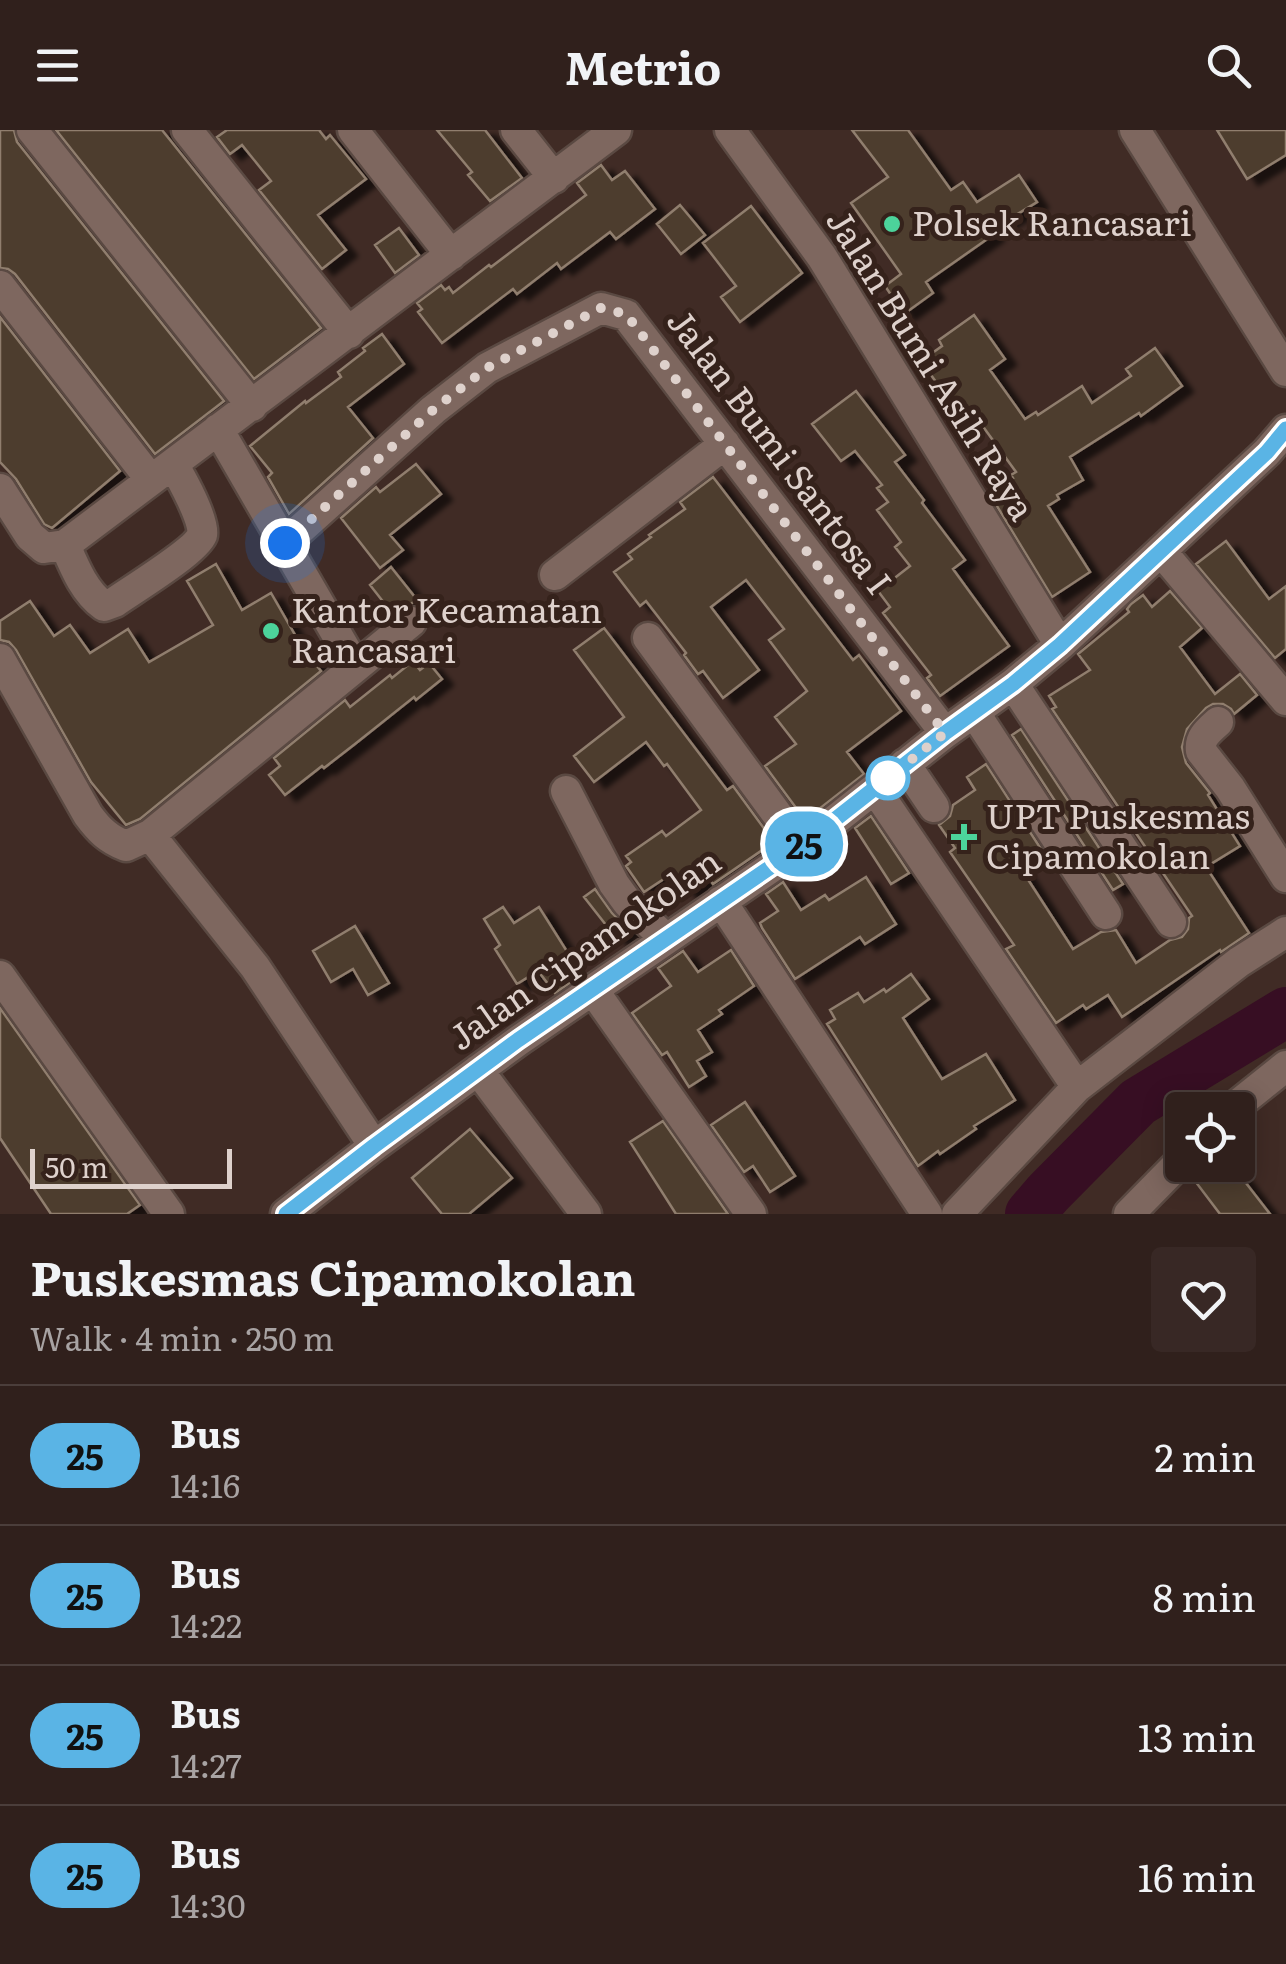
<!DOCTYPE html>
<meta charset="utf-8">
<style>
:root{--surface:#30201c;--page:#382825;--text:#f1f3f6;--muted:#a8a3a3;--line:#4b3e3b}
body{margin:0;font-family:Literata,serif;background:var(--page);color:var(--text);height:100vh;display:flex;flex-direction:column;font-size:38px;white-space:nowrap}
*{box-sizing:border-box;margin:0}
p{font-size:32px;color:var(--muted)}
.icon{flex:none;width:55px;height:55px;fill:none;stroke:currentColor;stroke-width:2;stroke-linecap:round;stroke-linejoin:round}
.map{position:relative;height:1084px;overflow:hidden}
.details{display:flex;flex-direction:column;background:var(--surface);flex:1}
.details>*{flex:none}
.badge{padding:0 20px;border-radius:32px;font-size:35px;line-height:65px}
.controls{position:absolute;left:1165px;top:962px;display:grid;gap:20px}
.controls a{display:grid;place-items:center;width:90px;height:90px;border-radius:10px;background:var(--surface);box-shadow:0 5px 25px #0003,0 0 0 2px var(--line);font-size:50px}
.scale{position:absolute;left:30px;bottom:25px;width:202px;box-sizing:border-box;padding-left:10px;border:5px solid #ded1cc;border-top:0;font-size:28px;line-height:35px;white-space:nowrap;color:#ded1cc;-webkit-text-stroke:8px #35221b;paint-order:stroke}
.you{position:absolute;width:50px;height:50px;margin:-25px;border:8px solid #fff;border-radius:50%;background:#1a73e8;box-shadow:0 0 0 15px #1a73e833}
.map>.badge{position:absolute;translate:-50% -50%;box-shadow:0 0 0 5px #fff}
.round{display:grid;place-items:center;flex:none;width:105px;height:105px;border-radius:10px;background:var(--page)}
.overview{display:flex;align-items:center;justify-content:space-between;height:170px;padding:0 30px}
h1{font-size:48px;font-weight:700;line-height:75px}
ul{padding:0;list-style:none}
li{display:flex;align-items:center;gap:30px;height:140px;padding:0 30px;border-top:2px solid var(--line)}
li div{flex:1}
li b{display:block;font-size:38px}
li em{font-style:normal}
li .badge{min-width:110px;font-weight:700;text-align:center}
header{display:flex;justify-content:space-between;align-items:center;height:130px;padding:0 30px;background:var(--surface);font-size:45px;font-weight:700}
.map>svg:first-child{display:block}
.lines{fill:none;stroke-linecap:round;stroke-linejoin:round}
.river{stroke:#370e23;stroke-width:50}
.building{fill:#4e3e2f;stroke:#907e6e;stroke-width:2.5;filter:url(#shadow)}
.minor-casing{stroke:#5a4942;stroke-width:35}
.minor{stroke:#7e675f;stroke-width:30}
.line-casing{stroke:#fff;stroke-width:22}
.line{stroke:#5ab4e5;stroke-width:15}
.walk{stroke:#ded1cc;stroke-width:10;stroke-dasharray:0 18}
.poi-dot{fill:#4cd39b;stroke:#35221b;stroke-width:4}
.stop-dot{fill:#fff;stroke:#5ab4e5;stroke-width:5}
.labels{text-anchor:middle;stroke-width:10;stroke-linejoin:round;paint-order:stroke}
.poi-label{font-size:35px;fill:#ded1cc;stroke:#35221b;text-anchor:start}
.street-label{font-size:35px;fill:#ded1cc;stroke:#35221b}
</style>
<header><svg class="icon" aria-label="menu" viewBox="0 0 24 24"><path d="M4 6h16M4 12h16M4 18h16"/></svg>Metrio<svg class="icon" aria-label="search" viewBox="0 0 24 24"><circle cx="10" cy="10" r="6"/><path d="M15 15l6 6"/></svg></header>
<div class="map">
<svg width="1286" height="1084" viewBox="0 0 1286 1084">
<defs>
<filter id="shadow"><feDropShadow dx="11" dy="6" stdDeviation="2.5" flood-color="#0009"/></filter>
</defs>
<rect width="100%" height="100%" fill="#402b25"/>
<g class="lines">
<path class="river" d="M1030,1084l18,-21 90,-91 148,-90"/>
</g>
<path class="building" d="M0,0h14l3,12 207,259 -69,53 -140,-180 -7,-5 -8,-1z
M56,0h106l159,198 -67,51z
M227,0h92l7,9 4,-4 36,44 -48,36 28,35 -24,19 -63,-79 12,-9 -29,-36 -12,9 -13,-17z
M437,0h48l37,48 -32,23 -22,-26 4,-3z
M852,0h56l43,60 12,-8 14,20 42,-27 18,27 -47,29 3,4 -67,47 7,11 -29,21 -19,-28 16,-12 -50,-71 37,-26z
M1217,0h69v25l-39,24z
M601,35l11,15 13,-9 30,38 -39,30 -6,-7 -49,37 -4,-6 -40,31 -4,-5 -71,54 -24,-31 4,-3 -5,-6 24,-18 4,5 4,-3 4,6 36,-28 2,2 95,-72 -9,-12z
M680,75l25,30 -24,19 -24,-30z
M751,76l51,67 -62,49 -19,-25 15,-11 -33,-43z
M399,98l20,27 -24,18 -20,-28z
M974,185l31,44 -15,11 35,49 11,-7 2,3 44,-29 10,17 39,-27 -5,-7 29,-21 27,38 -41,30 -2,-3 -69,44 13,23 -26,15 2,4 -11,7 42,66 -38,25 -63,-104 24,-15 -2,-3 5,-3 -40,-55 -10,7 -45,-63 21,-15 -3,-6z
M0,187l120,154 -68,57 -8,-4 -28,-45 -16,-17z
M382,204l22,30 -56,43 25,31 -84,76 -21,-37 4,-4 -22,-27 55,-45 1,2 35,-26 -3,-5 27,-21 -2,-3z
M856,261l49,64 -10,7 29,38 -2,3 43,57 -12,9 56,77 -69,50 -13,-18 4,-3 -48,-62 7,-6 -12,-16 32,-25 -15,-19 6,-5 -24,-32 11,-8 -11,-14 5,-3 -27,-34 -14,10 -29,-37z
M416,334l25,30 -51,41 13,15 -23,18 -39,-50 35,-31 4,5z
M713,347l140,183 6,-5 42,56 -54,41 17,22 -59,46 -40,-54 31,-22 -21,-27 32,-26 -38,-51 15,-11 -38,-49 -35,27 48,63 -36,28 -20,-27 -5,3 -14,-19 2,-2 -40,-52 -6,5 -26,-34 18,-13 -4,-5 23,-17 -2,-2 36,-26 -5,-7z
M1226,411l43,58 17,-13v63l-11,9 -79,-94z
M216,434l26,46 29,-17 31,54 19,24 -181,148 -14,6 -35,-43 -75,-132 -7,-8 -9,-2v-19l30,-20 24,35 16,-11 20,28 38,-24 21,33 64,-37 -26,-44z
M391,437l27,34 -18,6 -8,6 -22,-28z
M1170,461l32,37 -22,19 35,47 25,-20 17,21 -23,19 -3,-5 -8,-5h-10l-7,4 -19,21 -5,18 4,16 24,30 -2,2 32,51 -34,21 43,66 -28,19 -1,-2 -98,67 -14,-22 -22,14 -3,-4 -27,18 -50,-74 8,-4 -64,-93 5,-4 -16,-23 11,-9 3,-11 22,-15 -8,-13 19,-13 55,85 -23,15 55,85 28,-17 15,-2 20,33 34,-23 12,-3 6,-8 1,-11 3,-2 -140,-207 4,-2 -7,-11 41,-26 -12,-16 51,-42 -2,-3 4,-5 12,-9 9,12z
M604,498l123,162 6,-4 41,56 -61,42 -3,-4 -21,15 -16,-22 -29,19 -18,-26 5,-4 -5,-6 36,-25 4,5 35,-26 -34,-46 -3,2 -18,-24 -52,40 -20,-26 50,-39 -50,-67z
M413,531l7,9 9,-7 13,16 -26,21 -2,-3 -59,47 -31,24 -2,-2 -37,29 -16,-20 11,-9 -6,-8 71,-58 5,7 40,-32 2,3z
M1021,599l102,155 -10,6 -101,-155z
M871,686l38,57 -18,11 -36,-56z
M866,747l30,47 -31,20 -5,-7 -65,42 -33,-51 -2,-5 18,-12 -12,-17 17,-12 18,28 24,-15 4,5z
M595,759l17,24 17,17 -12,9 -33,-42z
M503,777l11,16 25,-16 29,46 -9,5 15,22 -19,13 -17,-22 -21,13 -22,-35 5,-4 -16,-26z
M355,796l34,57 -21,12 -15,-26 -22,13 -18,-31z
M731,820l23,36 -35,24 3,4 -24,16 14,22 -15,9 9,15 -17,11 -22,-35 -5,3 -30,-42 39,-27 -13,-18 25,-17 15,21z
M911,844l18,25 -26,19 39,61 44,-25 29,46 -41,26 2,3 -36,25 -2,-3 -20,15 -91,-142 8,-5 -5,-9 28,-17 6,9 20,-13 2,3z
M0,878l140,197 -13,9h-76l-51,-76z
M745,972l50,74 -25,16 -17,-26 -9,6 -33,-47z
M663,991l65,93h-52l-46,-72z
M470,999l42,49 -43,36h-27l-30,-36z
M1200,1035h32l38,49h-50l-28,-37z"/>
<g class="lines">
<defs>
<path id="minor" d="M32,0l220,276
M187,0l162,203
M353,0l98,125
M516,0l38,48
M730,0l92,127 238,388
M1135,0l151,241
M0,156l151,194
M218,299l137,237
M0,359l30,47 14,12 21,-3 551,-415
M285,413l148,-133 54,-42 114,-60 25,7 319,418
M65,415c9,21 19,47 39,61l11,-4c17,-12 81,-51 87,-67 4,-13 -22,-59 -29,-71
M1161,421l125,149
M555,445l170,-131
M648,508l153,209
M0,529l88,156c11,15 20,24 38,31l24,-11 261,-213
M1013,554l158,238
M974,582l132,202
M1218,592c-10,9 -19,16 -17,29l29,37 56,89
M905,634l29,43
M875,659l202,298
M566,661l48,93 13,18 39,37
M150,705l105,132 119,179
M721,771l206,313
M0,846l169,238
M593,860l158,224
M478,940l108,144
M1231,980l55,-44
M286,1084l88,-68 144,-105 283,-194 144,-114 68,-49 47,-39 101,-94 106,-99 19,-22
M957,1084l120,-127 162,-125 47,-30
M1129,1084l53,-54"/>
</defs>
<use href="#minor" class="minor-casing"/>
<use href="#minor" class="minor"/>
</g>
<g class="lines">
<defs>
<path id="line" d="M286,1084l88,-68 144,-106 282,-193 145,-114 68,-49 47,-39 207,-193 19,-23"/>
</defs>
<use href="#line" class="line-casing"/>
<use href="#line" class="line"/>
<path class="walk" d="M285,413l148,-133 54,-42 114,-60 25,6 319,419 -57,45"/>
</g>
<g class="poi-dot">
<circle cx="892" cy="94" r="10"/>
<circle cx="271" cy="501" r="10"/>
<path d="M959 692h10v10h10v10h-10v10h-10v-10h-10v-10h10z"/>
</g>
<circle class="stop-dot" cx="888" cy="648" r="20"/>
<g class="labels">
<g class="poi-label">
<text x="912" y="106">Polsek Rancasari</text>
<text x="291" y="493">Kantor Kecamatan<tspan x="291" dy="40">Rancasari</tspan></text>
<text x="986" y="699">UPT Puskesmas<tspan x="986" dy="40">Cipamokolan</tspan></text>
</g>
<g class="street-label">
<text transform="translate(930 235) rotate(58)" y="12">Jalan Bumi Asih Raya</text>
<text transform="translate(779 322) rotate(53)" y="12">Jalan Bumi Santosa I</text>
<text transform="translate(585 820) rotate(-35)" y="12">Jalan Cipamokolan</text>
</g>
</g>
</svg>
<div class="controls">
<a><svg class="icon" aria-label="locate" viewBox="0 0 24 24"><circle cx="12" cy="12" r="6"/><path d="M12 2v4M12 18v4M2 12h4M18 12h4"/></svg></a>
</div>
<div class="scale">50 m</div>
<div class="you" style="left:285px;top:413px"></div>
<b class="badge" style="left:804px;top:714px;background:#5ab4e5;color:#111">25</b>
</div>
<section class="details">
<div class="overview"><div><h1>Puskesmas Cipamokolan</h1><p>Walk · 4 min · 250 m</p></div><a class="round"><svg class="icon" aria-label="heart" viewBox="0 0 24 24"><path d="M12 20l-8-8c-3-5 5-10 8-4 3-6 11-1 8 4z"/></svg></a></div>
<ul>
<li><span class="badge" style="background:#5ab4e5;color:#111">25</span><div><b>Bus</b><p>14:16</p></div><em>2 min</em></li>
<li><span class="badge" style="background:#5ab4e5;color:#111">25</span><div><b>Bus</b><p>14:22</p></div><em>8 min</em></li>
<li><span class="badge" style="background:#5ab4e5;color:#111">25</span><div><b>Bus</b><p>14:27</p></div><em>13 min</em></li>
<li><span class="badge" style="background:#5ab4e5;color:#111">25</span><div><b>Bus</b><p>14:30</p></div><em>16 min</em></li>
</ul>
</section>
